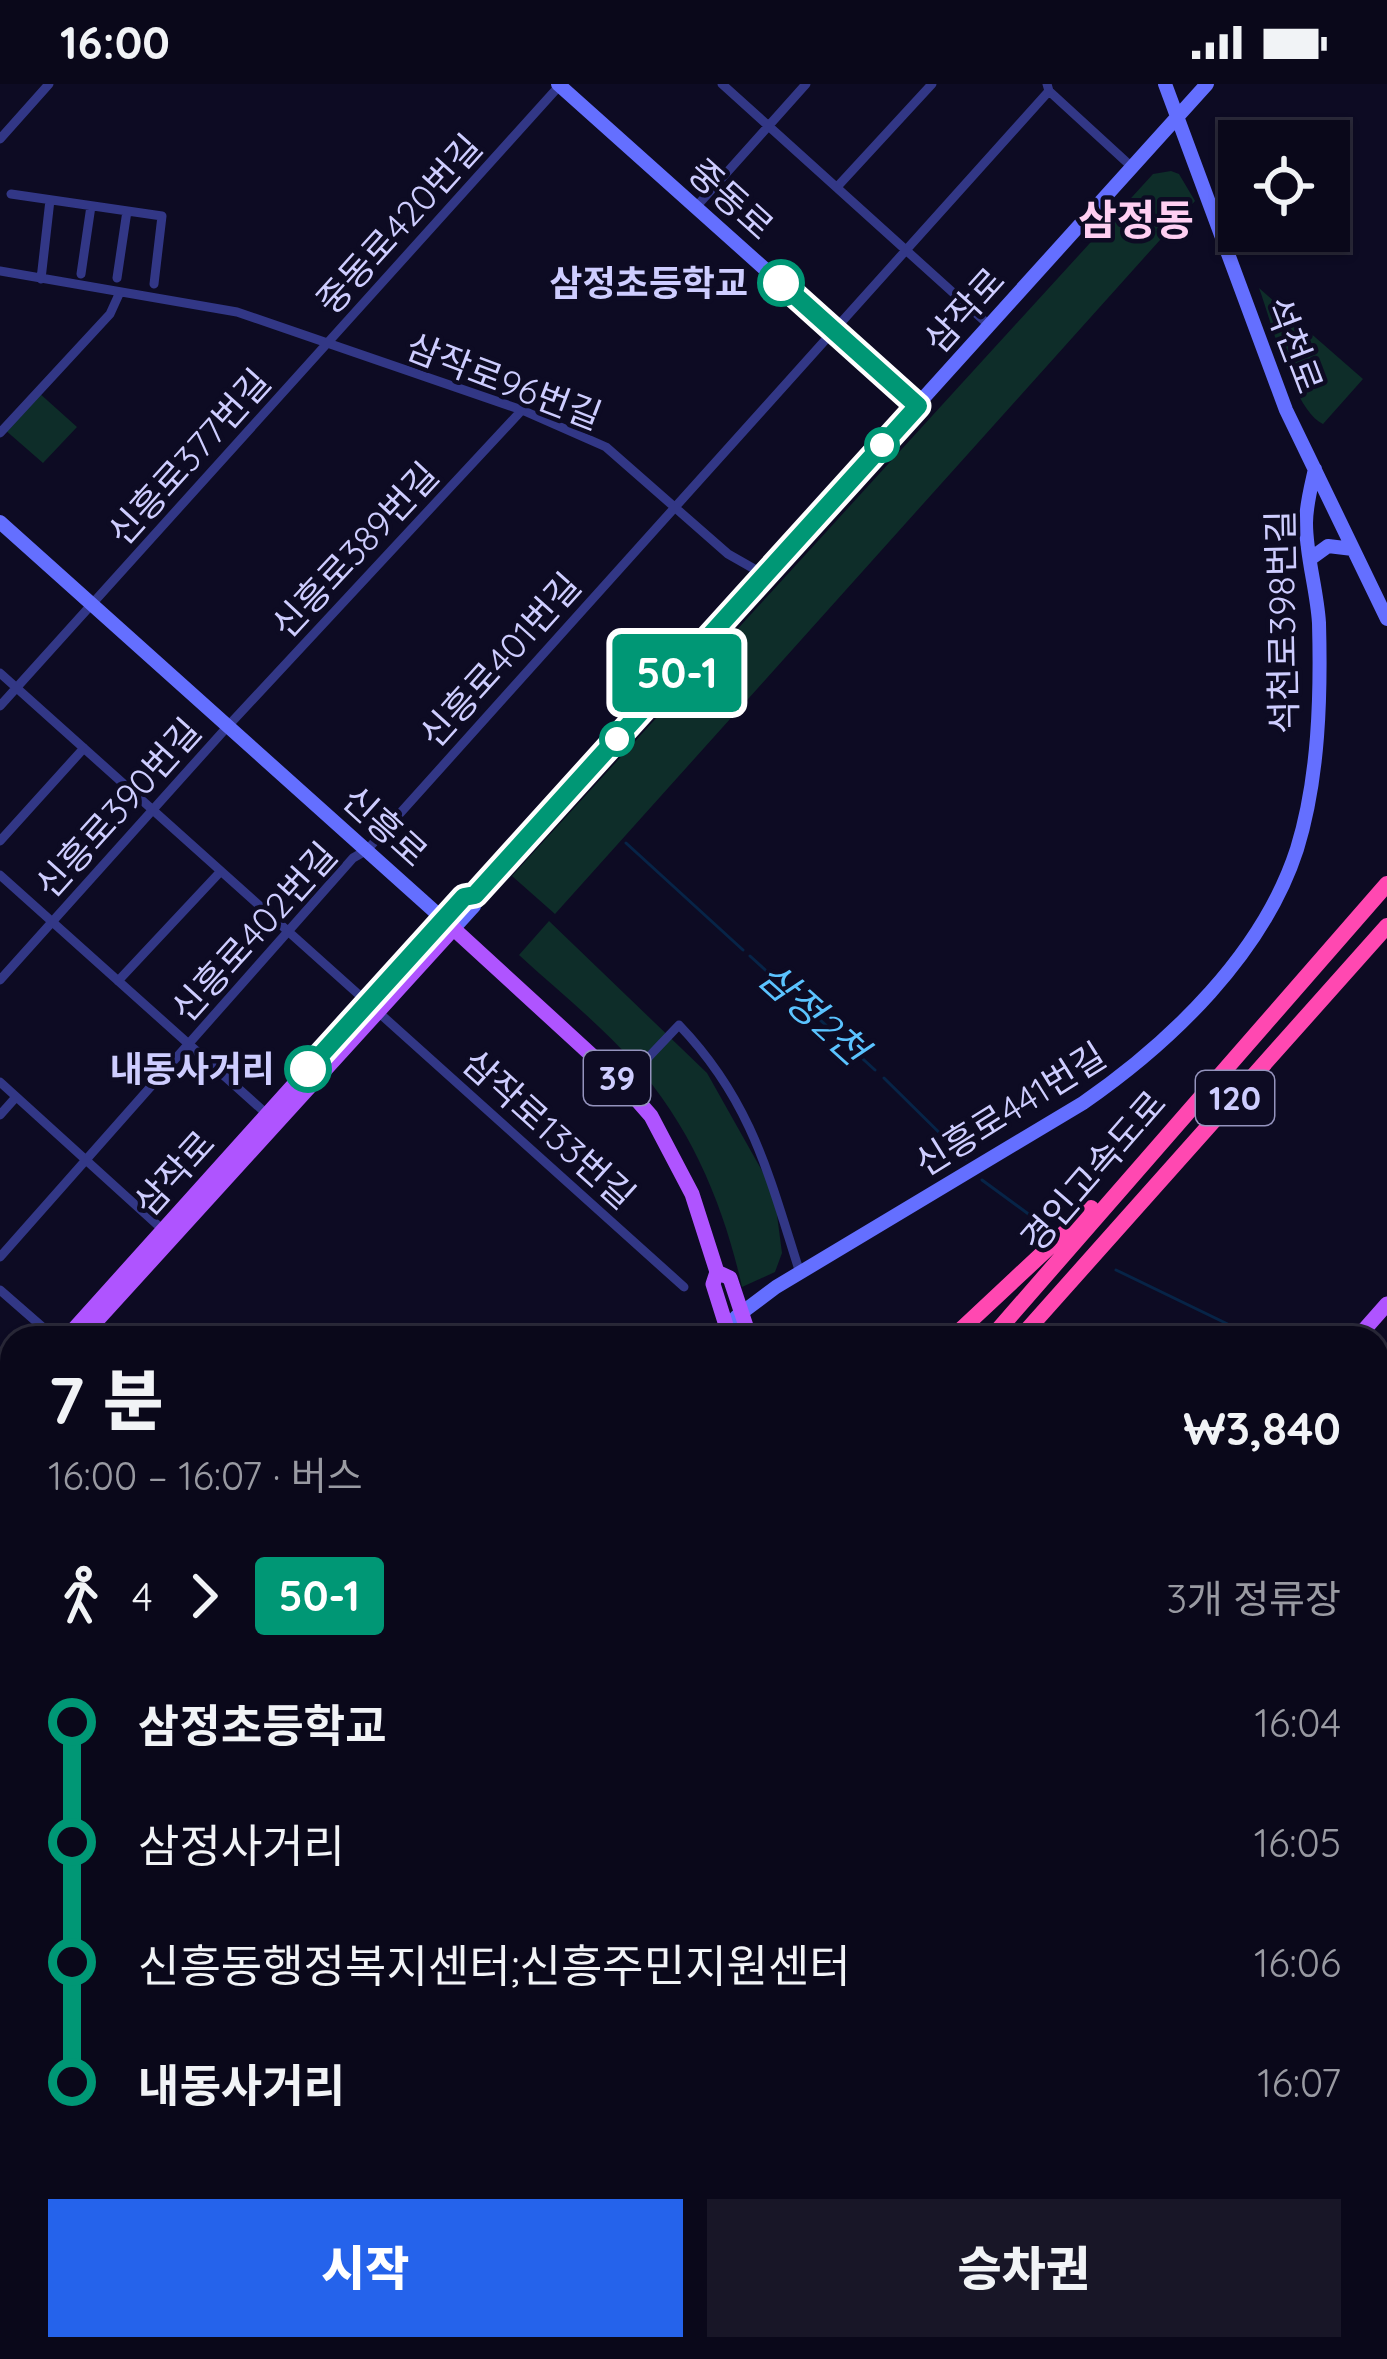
<!DOCTYPE html>
<html lang="ko">
<meta charset="utf-8">
<style>
:root{--surface:#0a081a;--page:#181627;--text:#f1f3f6;--muted:#999aa2;--line:#2a2939;--accent:#2563eb}
body{margin:0;font-family:Quicksand,"Noto Sans KR",sans-serif;background:var(--page);color:var(--text);height:100vh;display:flex;flex-direction:column;font-size:45px;white-space:nowrap}
*{box-sizing:border-box;margin:0}
p{font-size:39px;color:var(--muted)}
.icon{flex:none;width:66px;height:66px;fill:none;stroke:currentColor;stroke-width:2;stroke-linecap:round;stroke-linejoin:round}
.map{position:relative;flex:1;overflow:hidden}
.side{position:absolute;left:0px;top:1242px;width:1389px;height:1035px;display:flex;flex-direction:column;background:var(--surface);border-radius:36px 36px 0 0;box-shadow:0 3px 9px #0004,0 0 0 3px var(--line)}
.side>*{flex:none}
.badge{padding:0 24px;border-radius:9px;font-size:42px;line-height:78px}
.fabs{position:absolute;left:1218px;top:36px;display:grid;gap:24px}
.fabs a{display:grid;place-items:center;width:132px;height:132px;border-radius:0px;background:var(--surface);box-shadow:0 3px 9px #0004,0 0 0 3px var(--line);font-size:60px}
.map>.badge{position:absolute;translate:-50% -50%;box-shadow:0 0 0 6px #fff}
.legs{display:flex;align-items:center;gap:18px;height:132px;padding:0 48px;font-size:39px}
.legs p{margin-inline-start:auto}
.overview{display:flex;align-items:center;justify-content:space-between;height:204px;padding:0 48px}
h1{font-size:66px;font-weight:800;line-height:90px}
.action{display:flex;gap:24px;margin-top:auto;padding:24px 48px}
.action a{flex:1;height:138px;border-radius:0px;background:var(--accent);color:#fff;font-size:48px;font-weight:800;line-height:138px;text-align:center}
.action a+a{background:var(--page);color:var(--text)}
ul{padding:0 48px;list-style:none}
li{display:flex;align-items:center;gap:42px;height:120px;font-size:45px}
li i{display:grid;place-items:center;width:18px;height:100%;margin:0 15px;background:currentColor}
li i::after{content:'';width:30px;height:30px;margin:-15px;border:9px solid;border-radius:50%;background:var(--surface)}
li p{margin-inline-start:auto}
li:first-child i{background:linear-gradient(#0000 50%,currentColor 0)}
li:last-child i{background:linear-gradient(currentColor 50%,#0000 0)}
.status{display:flex;justify-content:space-between;align-items:center;height:84px;padding:0 60px;background:var(--surface);direction:ltr}
.status svg{height:33px;fill:currentColor}
.map>svg:first-child{display:block}
.green{fill:#0e2d29}
.lines{fill:none;stroke-linecap:round;stroke-linejoin:round}
.stream{stroke:#072447;stroke-width:3}
.street{stroke:#323786;stroke-width:9}
.secondary{stroke:#646fff;stroke-width:14}
.primary{stroke:#af54ff;stroke-width:15}
.highway{stroke:#ff48b1;stroke-width:16}
.line-1-casing{stroke:#fff;stroke-width:27}
.line-1{stroke:#009775;stroke-width:18}
.stop-1-dot{fill:#fff;stroke:#009775;stroke-width:6}
.labels{text-anchor:middle;stroke-width:9;stroke-linejoin:round;paint-order:stroke}
.shield{fill:#0d0b23;stroke:#9493bd;stroke-width:3}
.shield-label{font-size:33px;font-weight:bold;fill:#cecdff}
.street-label{font-size:36px;fill:#cecdff;stroke:#0d0b23}
.stop-label{font-size:36px;font-weight:bold;fill:#cecdff;stroke:#0d0b23;text-anchor:end}
.water-label{font-size:39px;font-style:italic;fill:#5bc3ff;stroke:#0d0b23}
.quarter-label{font-size:42px;font-weight:bold;fill:#ffcff2;stroke:#0d0b23}
</style>
<div class="status"><b>16:00</b><svg viewBox="0 0 49 12"><path d="M0 12V9h3v3zM5 12V6h3v6zM10 12V3h3v9zM15 12V0h3v12zM26 1h20v11H26zM47 4h2v5h-2z"/></svg></div>
<div class="map">
<svg width="1387" height="2275" viewBox="0 0 1387 2275">
<rect width="100%" height="100%" fill="#0d0b23"/>
<path class="green" d="M1171,87l8,3 16,27 -640,713 -43,-38 641,-702z
M1259,204l104,91 -40,45c-30,-14 -52,-104 -64,-136z
M38,308l39,35 -34,36 -39,-34z
M549,837l158,152 67,119 8,61 -7,19 -33,15c-18,-81 -51,-161 -108,-224 -34,-39 -77,-73 -115,-108z"/>
<g class="lines">
<path class="stream" d="M626,759l117,107
M750,872l125,114
M884,994l82,81
M982,1096l71,52
M1116,1186l126,61 111,-2
M1377,1683l10,-2
M795,2275l11,-10"/>
<path class="street" d="M722,0l268,242
M1047,0l2,7 84,77
M0,55l49,-55
M837,103l95,-103
M11,110l151,22 -8,68
M696,123l110,-123
M0,187l237,41 285,98 84,37 122,107 37,21
M81,190l10,-68
M117,194l10,-67
M41,195l9,-79
M0,349l110,-119 10,-22
M0,589l367,329
M0,622l561,-622
M0,757l84,-93
M0,791l269,241
M0,896l228,-254 294,-316
M118,897l103,-110
M377,927l307,276
M0,998l163,148
M623,1000l56,-59c73,76 90,151 121,248
M0,1031l16,-18
M0,1173l353,-399 14,-8 682,-759
M0,1206l55,48
M1377,1857l10,-12
M1377,1991l10,-11
M0,2227l12,-10
M1060,2265l11,10
M1326,2265l11,10
M906,2275l9,-10
M1121,2275l9,-10"/>
<path class="secondary" d="M558,0l360,322
M1165,0l121,326 101,209
M0,438l443,397c19,-21 39,-32 58,-53l706,-782
M1310,475l18,-13 25,3
M454,844l20,-22 1,-11
M736,1233l40,-30 307,-184c88,-61 180,-149 214,-254 22,-71 24,-153 22,-226 -2,-33 -13,-67 -13,-100 0,-18 5,-36 9,-54
M0,2118l12,8
M1377,2168l10,9
M603,2265l25,5
M87,2275l12,-10"/>
<path class="primary" d="M717,1188l13,6 20,60
M66,1254l377,-419 180,165 28,32 41,78 25,78 -4,12 17,54
M81,1254l373,-410
M1357,1254l30,-34
M0,1324l12,-13
M0,1345l12,-13
M628,2265v10"/>
<path class="highway" d="M952,1254l139,-130
M991,1254l396,-454
M1020,1254l367,-412
M0,2166l12,-10
M0,2199l12,-10"/>
</g>
<g class="lines">
<defs>
<path id="line-1" d="M308,985l156,-172 11,-2 443,-489 -137,-123"/>
</defs>
<use href="#line-1" class="line-1-casing"/>
<use href="#line-1" class="line-1"/>
</g>
<g class="stop-1-dot">
<circle cx="781" cy="199" r="21"/>
<circle cx="882" cy="361" r="15"/>
<circle cx="617" cy="655" r="15"/>
<circle cx="308" cy="985" r="21"/>
</g>
<g class="labels">
<g class="shield">
<rect x="584" y="967" width="66" height="54" rx="9"/>
<rect x="1196" y="987" width="78" height="54" rx="9"/>
</g>
<g class="shield-label">
<text x="617" y="1006">39</text>
<text x="1235" y="1026">120</text>
</g>
<g class="street-label">
<text transform="translate(731 115) rotate(42)" y="13">중동로</text>
<text transform="translate(399 140) rotate(-48)" y="13">중동로420번길</text>
<text transform="translate(964 226) rotate(-48)" y="13">삼작로</text>
<text transform="translate(1294 261) rotate(69)" y="13">석천로</text>
<text transform="translate(504 297) rotate(21)" y="13">삼작로96번길</text>
<text transform="translate(189 373) rotate(-48)" y="13">신흥로377번길</text>
<text transform="translate(355 466) rotate(-47)" y="13">신흥로389번길</text>
<text transform="translate(1282 538) rotate(-91)" y="13">석천로398번길</text>
<text transform="translate(500 576) rotate(-48)" y="13">신흥로401번길</text>
<text transform="translate(118 724) rotate(-48)" y="13">신흥로390번길</text>
<text transform="translate(385 742) rotate(42)" y="13">신흥로</text>
<text transform="translate(254 848) rotate(-48)" y="13">신흥로402번길</text>
<text transform="translate(1010 1025) rotate(-32)" y="13">신흥로441번길</text>
<text transform="translate(549 1045) rotate(42)" y="13">삼작로133번길</text>
<text transform="translate(1093 1087) rotate(-49)" y="13">경인고속도로</text>
<text transform="translate(174 1089) rotate(-48)" y="13">삼작로</text>
</g>
<g class="stop-label">
<text x="748" y="212">삼정초등학교</text>
<text x="275" y="998">내동사거리</text>
</g>
<g class="water-label">
<text transform="translate(813 929) rotate(42)" y="14">삼정2천</text>
</g>
<g class="quarter-label">
<text x="1136" y="151">삼정동</text>
</g>
</g>
</svg>
<div class="fabs">
<a><svg class="icon" aria-label="locate" viewBox="0 0 24 24"><circle cx="12" cy="12" r="6"/><path d="M12 2v4M12 18v4M2 12h4M18 12h4"/></svg></a>
</div>
<b class="badge" style="left:677px;top:589px;background:#009775;color:#fff">50-1</b>
<section class="side">
<div class="overview"><div><h1>7 분</h1><p>16:00 – 16:07 · 버스</p></div><b>₩3,840</b></div>
<div class="legs"><svg class="icon" aria-label="walk" viewBox="0 0 24 24"><circle cx="13" cy="4" r="2"/><path d="M13 8l-2 6 4 7M11 14l-3 7M7 12l3-4h3l4 4"/></svg>4<svg class="icon" aria-label="forward" viewBox="0 0 24 24"><path d="M9 5l7 7-7 7"/></svg><b class="badge" style="background:#009775;color:#fff">50-1</b><p>3개 정류장</p></div>
<ul>
<li><i style="color:#009775"></i><b>삼정초등학교</b><p>16:04</p></li>
<li><i style="color:#009775"></i><span>삼정사거리</span><p>16:05</p></li>
<li><i style="color:#009775"></i><span>신흥동행정복지센터;신흥주민지원센터</span><p>16:06</p></li>
<li><i style="color:#009775"></i><b>내동사거리</b><p>16:07</p></li>
</ul>
<div class="action"><a>시작</a><a>승차권</a></div>
</section>
</div>
